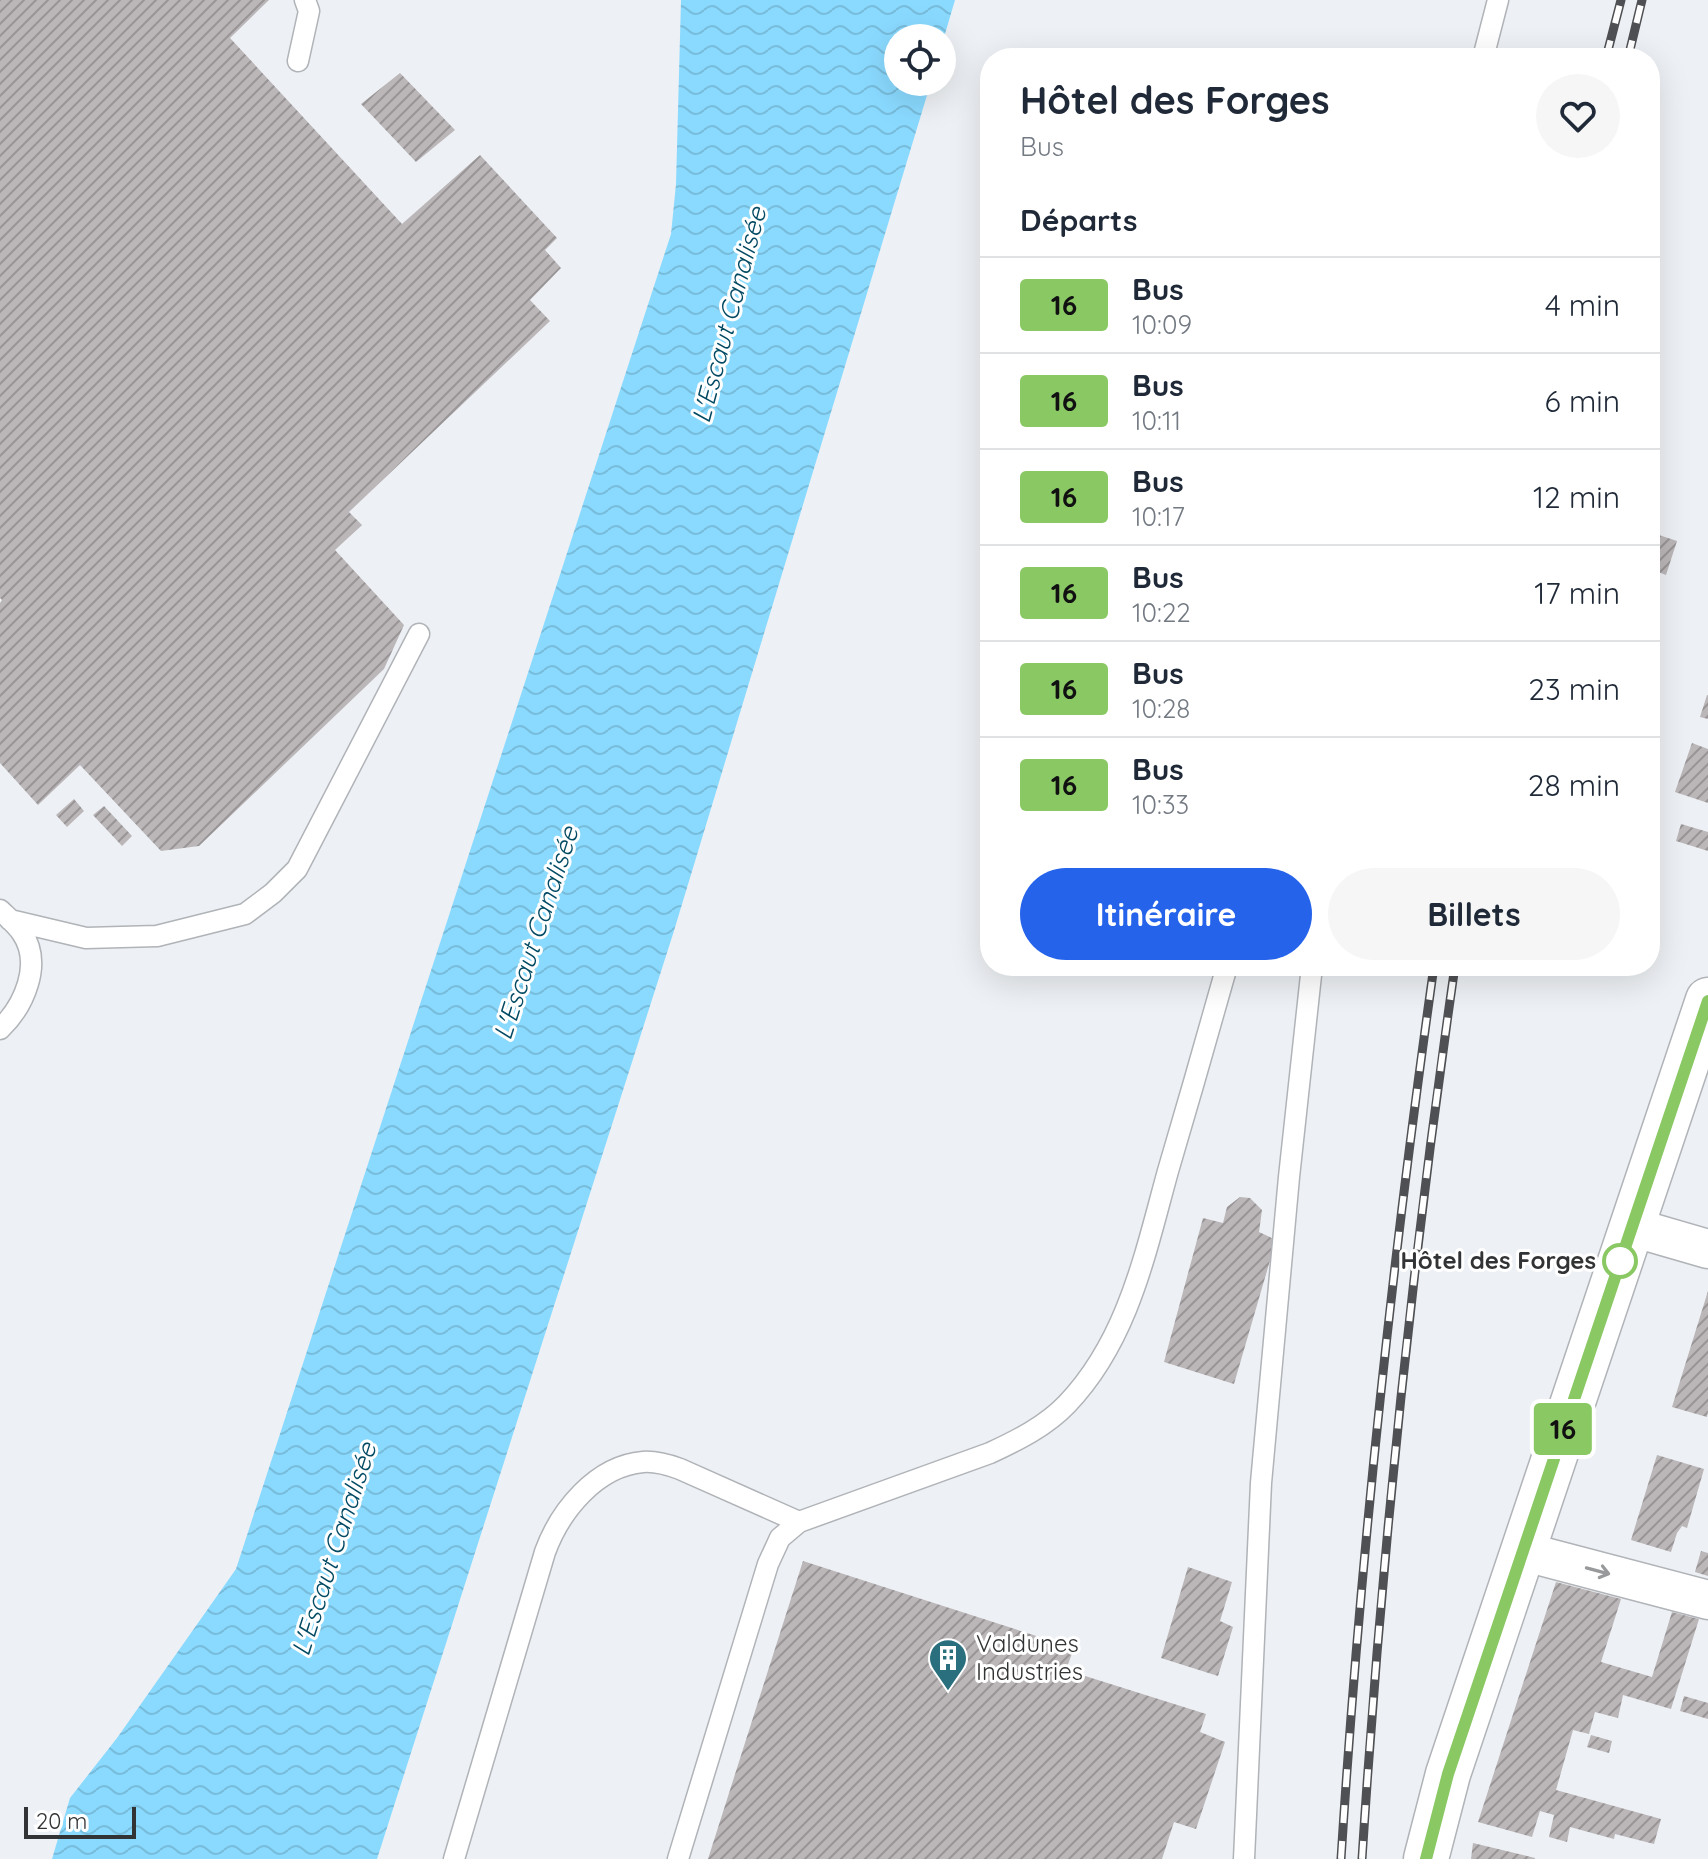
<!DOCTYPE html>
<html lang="fr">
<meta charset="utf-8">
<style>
:root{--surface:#fff;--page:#f6f6f7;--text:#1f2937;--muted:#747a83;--line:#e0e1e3;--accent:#2563eb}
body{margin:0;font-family:Quicksand,sans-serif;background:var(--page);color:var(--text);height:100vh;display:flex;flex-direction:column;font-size:30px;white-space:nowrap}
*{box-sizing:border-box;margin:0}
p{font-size:26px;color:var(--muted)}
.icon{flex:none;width:44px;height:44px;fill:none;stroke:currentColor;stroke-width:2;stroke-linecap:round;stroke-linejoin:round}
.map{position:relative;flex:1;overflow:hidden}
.panel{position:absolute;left:980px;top:48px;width:680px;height:928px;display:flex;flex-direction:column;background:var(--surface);border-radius:32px;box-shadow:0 8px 32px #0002}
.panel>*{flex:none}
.badge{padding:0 16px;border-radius:6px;font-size:28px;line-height:52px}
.tools{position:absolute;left:884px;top:24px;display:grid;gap:16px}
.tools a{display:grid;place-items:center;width:72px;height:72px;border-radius:50%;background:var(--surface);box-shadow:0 8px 32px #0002;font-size:40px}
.scale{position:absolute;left:24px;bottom:20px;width:112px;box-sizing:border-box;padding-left:8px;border:4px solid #323335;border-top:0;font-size:22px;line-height:28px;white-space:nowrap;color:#323335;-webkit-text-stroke:6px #fff;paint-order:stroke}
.map>.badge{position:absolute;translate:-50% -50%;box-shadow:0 0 0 4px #fff}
h2{padding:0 40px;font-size:30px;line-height:72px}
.round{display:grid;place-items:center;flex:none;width:84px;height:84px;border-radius:42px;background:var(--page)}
.overview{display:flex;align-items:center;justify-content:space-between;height:136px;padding:0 40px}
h1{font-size:38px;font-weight:700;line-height:60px}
.primary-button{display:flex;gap:16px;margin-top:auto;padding:16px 40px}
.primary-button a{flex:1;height:92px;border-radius:48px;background:var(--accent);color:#fff;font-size:32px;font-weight:700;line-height:92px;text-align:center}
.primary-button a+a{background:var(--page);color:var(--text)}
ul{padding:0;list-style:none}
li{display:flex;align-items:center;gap:24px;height:96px;padding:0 40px;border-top:2px solid var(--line)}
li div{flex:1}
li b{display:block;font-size:30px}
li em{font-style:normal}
li .badge{min-width:88px;font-weight:700;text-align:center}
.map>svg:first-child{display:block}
.water{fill:url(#water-waves)}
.building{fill:url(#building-hatch)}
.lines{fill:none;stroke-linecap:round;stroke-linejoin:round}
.service-casing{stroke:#b0b3b7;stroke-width:23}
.minor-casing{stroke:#b0b3b7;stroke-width:41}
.tertiary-casing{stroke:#b0b3b7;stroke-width:47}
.service{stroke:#fff;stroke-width:20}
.minor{stroke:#fff;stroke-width:38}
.tertiary{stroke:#fff;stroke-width:44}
.rail-casing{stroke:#4f5053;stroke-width:9}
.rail{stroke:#fff;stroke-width:6;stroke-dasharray:18;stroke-linecap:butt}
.oneway{stroke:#98999a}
.line-casing{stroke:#fff;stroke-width:18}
.line{stroke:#8ac864;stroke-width:12}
.stop-dot{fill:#fff;stroke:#8ac864;stroke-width:4}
.labels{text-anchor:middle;stroke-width:6;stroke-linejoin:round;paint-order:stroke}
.stop-label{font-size:24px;font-weight:bold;fill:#323335;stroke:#fff;text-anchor:end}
.poi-label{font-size:24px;fill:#323335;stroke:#fff;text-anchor:start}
.water-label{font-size:26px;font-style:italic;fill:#024a63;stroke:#fff}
</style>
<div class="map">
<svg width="1708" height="1859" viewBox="0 0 1708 1859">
<defs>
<pattern id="water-waves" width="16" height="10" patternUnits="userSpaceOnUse" patternTransform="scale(2)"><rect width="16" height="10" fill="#8adaff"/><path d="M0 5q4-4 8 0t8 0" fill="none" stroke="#78bcdb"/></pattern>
<pattern id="building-hatch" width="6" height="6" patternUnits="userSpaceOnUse" patternTransform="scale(2)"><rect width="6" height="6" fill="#bbb6b8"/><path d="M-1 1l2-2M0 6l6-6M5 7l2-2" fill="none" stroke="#999596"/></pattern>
</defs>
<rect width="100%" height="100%" fill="#edf0f4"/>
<path class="water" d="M681,0h274l-13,44v-6h-44v44h33l-258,852 -296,925h-325l18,-61 47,-60 119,-169 435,-1335 5,-50z"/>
<path class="building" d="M0,0h269l-39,38 172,186 78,-69 77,83 -12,12 16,18 -31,32 20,21 -201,191 13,13 -27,25 69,75 -20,44 -185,177 -38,5 -81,-86 -42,40 -38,-42v-160l2,-3 -2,-2z
M400,73l55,57 -39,32 -55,-58z
M1650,532l27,9 -11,34 -16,-6z
M1707,695h1v24l-8,-2z
M1692,743l16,6v54l-33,-11z
M74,799l10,12 -17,16 -11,-12z
M104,806l28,30 -10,10 -29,-31z
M1681,824l27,8v19l-32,-10z
M1240,1197l10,1 12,12 -3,22 17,8 -42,144 -70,-22 39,-144 20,5 4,-16z
M1708,1291v121l-1,5 -35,-10z
M1657,1455l47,14 -17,59 -5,-2 -5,7 -6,19 -40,-12z
M1701,1551l7,2v23l-13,-4z
M803,1561l271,87 -8,22 140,44 -6,18 25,10 -29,87 -22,-7 -12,37h-454z
M1188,1567l44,15 -12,39 13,6 -15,49 -57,-18z
M1556,1582l65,17 -20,63 51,15 20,-65 27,7 -28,90 -48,-14 -5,23 -23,-6 -6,22 -16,-4 -17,60 105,29 -7,25 -39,-10 -1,5 -44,-12 -3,15 -18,-5 5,-22 -14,-4 -8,26 -54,-15z
M1684,1696l24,7v16l-28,-8z
M1591,1735l21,6 -3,12 -22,-6z
M1473,1843l62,15v1h-64z"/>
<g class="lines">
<defs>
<path id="service" d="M1483,58l15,-58
M298,61l11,-50 -4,-11
M0,910c7,7 16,14 22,23 21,31 2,73 -22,96
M10,920l76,18 71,-2 88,-22 28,-21 24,-24 122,-235
M454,1859l91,-307c15,-41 51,-86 98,-90 13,-1 26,3 37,7l119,53
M678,1859l90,-295 12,-26 19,-16 191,-69c28,-13 56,-27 77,-49 61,-64 78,-150 101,-233 20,-68 40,-137 59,-205
M1244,1859l17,-376 28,-306 23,-211"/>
<path id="minor" d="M1632,1227l76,22
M1522,1551l186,49"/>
<path id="tertiary" d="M1426,1859l22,-85 260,-774"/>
</defs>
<use href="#service" class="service-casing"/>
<use href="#minor" class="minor-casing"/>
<use href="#tertiary" class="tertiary-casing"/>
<use href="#service" class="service"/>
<use href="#minor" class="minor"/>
<use href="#tertiary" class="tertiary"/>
<defs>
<path id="rail" d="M1606,58l15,-58
M1628,58l14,-58
M1341,1859c19,-299 51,-597 93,-893
M1362,1859c19,-299 50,-597 93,-893"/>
</defs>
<use href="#rail" class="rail-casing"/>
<use href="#rail" class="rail"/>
</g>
<defs><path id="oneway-shaft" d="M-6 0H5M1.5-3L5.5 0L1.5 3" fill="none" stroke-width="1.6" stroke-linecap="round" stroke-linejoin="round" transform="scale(2)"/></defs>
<use class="oneway" href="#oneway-shaft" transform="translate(1598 1571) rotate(15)"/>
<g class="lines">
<defs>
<path id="line" d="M1426,1859l22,-85 260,-773"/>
</defs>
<use href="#line" class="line-casing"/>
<use href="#line" class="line"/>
</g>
<defs>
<symbol id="building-pin" viewBox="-11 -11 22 30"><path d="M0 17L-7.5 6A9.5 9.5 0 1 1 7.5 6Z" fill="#2a6f7e" stroke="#fff"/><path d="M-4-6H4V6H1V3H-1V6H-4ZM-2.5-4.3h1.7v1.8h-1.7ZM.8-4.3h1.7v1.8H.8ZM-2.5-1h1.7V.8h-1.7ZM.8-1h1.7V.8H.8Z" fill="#fff"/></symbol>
</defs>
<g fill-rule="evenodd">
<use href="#building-pin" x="926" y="1636" width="44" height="60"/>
</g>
<circle class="stop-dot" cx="1620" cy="1261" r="16"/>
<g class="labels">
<g class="stop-label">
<text x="1596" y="1269">Hôtel des Forges</text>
</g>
<g class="poi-label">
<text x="976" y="1652">Valdunes<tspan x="976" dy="28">Industries</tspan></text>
</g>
<g class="water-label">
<text transform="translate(729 315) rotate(-75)" y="9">L'Escaut Canalisée</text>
<text transform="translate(536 933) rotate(-72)" y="9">L'Escaut Canalisée</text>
<text transform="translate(334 1549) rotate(-72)" y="9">L'Escaut Canalisée</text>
</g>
</g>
</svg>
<div class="tools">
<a><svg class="icon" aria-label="locate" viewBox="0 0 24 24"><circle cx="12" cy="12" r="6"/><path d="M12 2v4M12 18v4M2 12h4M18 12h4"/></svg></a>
</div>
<div class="scale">20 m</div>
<b class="badge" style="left:1563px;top:1429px;background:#8ac864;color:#111">16</b>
<section class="panel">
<div class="overview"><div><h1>Hôtel des Forges</h1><p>Bus</p></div><a class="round"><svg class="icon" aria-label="heart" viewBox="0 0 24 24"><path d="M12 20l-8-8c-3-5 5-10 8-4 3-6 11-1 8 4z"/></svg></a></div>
<h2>Départs</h2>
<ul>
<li><span class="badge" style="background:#8ac864;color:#111">16</span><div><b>Bus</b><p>10:09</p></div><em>4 min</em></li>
<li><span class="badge" style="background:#8ac864;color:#111">16</span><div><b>Bus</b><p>10:11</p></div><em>6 min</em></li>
<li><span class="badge" style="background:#8ac864;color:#111">16</span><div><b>Bus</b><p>10:17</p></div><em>12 min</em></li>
<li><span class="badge" style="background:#8ac864;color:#111">16</span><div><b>Bus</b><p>10:22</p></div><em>17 min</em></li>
<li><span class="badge" style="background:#8ac864;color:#111">16</span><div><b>Bus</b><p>10:28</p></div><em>23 min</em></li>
<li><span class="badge" style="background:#8ac864;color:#111">16</span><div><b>Bus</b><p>10:33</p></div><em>28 min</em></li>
</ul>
<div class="primary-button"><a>Itinéraire</a><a>Billets</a></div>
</section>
</div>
